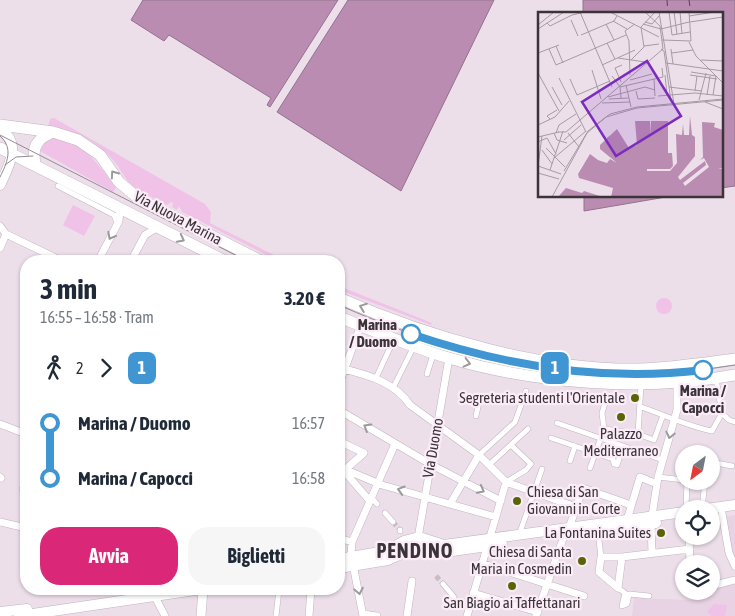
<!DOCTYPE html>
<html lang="it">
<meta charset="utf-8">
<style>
:root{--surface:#fff;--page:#f6f6f7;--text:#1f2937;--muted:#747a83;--accent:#db2777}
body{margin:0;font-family:"Asap Condensed",sans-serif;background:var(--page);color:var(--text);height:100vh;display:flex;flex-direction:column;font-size:19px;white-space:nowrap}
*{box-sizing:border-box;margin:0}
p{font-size:16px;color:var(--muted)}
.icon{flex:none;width:28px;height:28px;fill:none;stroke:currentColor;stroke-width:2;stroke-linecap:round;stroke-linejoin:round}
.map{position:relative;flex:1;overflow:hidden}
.sheet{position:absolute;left:20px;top:255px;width:325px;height:340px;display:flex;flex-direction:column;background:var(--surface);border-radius:20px;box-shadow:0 1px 4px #0004}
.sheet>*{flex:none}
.badge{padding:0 10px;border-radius:8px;font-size:18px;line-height:32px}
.needle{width:32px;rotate:212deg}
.controls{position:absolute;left:675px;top:445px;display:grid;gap:10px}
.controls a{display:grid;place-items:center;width:45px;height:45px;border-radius:50%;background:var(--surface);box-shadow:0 1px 4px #0004;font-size:25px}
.map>.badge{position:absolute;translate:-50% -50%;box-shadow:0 0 0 2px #fff}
.legs{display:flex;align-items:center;gap:8px;height:55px;padding:0 20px;font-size:16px}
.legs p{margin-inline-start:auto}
.headline{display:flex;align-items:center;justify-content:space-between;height:85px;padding:0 20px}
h1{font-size:28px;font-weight:700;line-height:38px}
.primary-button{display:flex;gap:10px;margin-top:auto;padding:10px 20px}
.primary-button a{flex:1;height:58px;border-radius:20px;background:var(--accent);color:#fff;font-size:20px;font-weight:700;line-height:58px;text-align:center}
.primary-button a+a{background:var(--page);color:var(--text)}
ul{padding:0 20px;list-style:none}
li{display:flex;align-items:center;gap:18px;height:55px;font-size:19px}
li i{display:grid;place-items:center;width:8px;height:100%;margin:0 6px;background:currentColor}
li i::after{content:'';width:12px;height:12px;margin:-6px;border:4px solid;border-radius:50%;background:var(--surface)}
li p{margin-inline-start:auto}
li:first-child i{background:linear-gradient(#0000 50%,currentColor 0)}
li:last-child i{background:linear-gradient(currentColor 50%,#0000 0)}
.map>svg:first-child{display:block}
.built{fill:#e7d3e3}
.green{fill:#f1c2e7}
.water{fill:#ba8cb1;stroke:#94728d}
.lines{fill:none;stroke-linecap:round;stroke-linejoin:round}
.ferry{stroke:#6d3464;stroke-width:1;stroke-dasharray:6 5;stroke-linecap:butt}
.pedestrian-tunnel{stroke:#c9bdc7;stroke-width:5;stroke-dasharray:5 2.5;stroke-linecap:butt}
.pedestrian-casing{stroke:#c1b3be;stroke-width:6}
.minor-casing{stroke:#c1b3be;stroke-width:8}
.tertiary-casing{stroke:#c1b3be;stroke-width:10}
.secondary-casing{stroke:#c1b3be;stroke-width:11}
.primary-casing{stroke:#c1b3be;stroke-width:12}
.pedestrian{stroke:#fff;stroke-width:5}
.minor{stroke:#fff;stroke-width:7}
.tertiary{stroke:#fff;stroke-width:9}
.secondary{stroke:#fff;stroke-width:10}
.primary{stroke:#fff;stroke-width:11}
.tram{stroke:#948a92;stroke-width:1}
.oneway{stroke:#9c9a9c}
.line-1-casing{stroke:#fff;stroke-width:11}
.line-1{stroke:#4096d2;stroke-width:8}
.stop-1-dot{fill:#fff;stroke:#4096d2;stroke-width:2.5}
.poi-dot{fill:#596405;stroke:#fbecf7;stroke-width:2}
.labels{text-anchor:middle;stroke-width:4.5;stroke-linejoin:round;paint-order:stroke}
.street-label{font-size:15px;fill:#3a3439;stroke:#fbecf7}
.stop-label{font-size:15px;font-weight:bold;fill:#3a3439;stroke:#fbecf7;text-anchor:end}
.poi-label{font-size:15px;fill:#3a3439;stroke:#fbecf7;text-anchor:end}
.district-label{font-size:20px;font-weight:bold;letter-spacing:1px;fill:#3a3439;stroke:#fbecf7}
.inset-river{fill:none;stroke:#ba8cb1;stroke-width:2.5}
.inset-road{fill:none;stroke:#a59ba3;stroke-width:1}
.view{fill:#7b2cbf;fill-opacity:0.15;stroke:#7b2cbf;stroke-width:2.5}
.inset-edge{fill:none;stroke:#3a3439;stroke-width:2.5}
</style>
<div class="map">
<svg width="735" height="616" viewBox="0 0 735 616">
<rect width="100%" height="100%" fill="#eddfea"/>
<path class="built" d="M735,515v43l-5,-11 -5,-30z
M735,583v33h-103l2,-18 58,2 11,-9h8v-2z"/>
<path class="green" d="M54,118l151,86 6,8 -1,11 76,38h-8l-96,-49 -3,-6 -2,4 -5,-3 1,-4 -2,-1 -4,3c-11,-6 -25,-11 -34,-19 -9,-7 -13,-19 -21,-27 -16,-19 -41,-30 -64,-33l2,-7z
M54,137c34,10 42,24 62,51l-3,4 -73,-41 7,-12z
M73,205l22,11 -11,20 -21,-11z
M339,286l93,37 -1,2 -92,-35z
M656 306a8 8 0 1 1 16 0a8 8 0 1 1-16 0Z
M714,604l13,1 -2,11h-13l-5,-4z"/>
<path class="water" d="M143,0h195l-68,107 -3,-2 4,-7 -102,-63 -5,6 -33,-21z
M348,0h146l-93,191 -124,-79z
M583,0h152v186l-14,2v-174h-138z
M584,196h88l-88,15z"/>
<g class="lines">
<path class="ferry" d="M667,0l1,14
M689,0l2,14"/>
<path class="pedestrian-tunnel" d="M393,522l7,8
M436,576l7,8
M454,597l10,12"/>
<defs>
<path id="pedestrian" d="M58,186l56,29 2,5
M427,374l5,-16
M376,378l18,-39
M393,388l21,-42
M606,400l-4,13 2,16 34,5 16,6 9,-25
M641,407c24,8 46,19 71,24l10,-18 -6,-34
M722,413l7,7 6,2
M476,416l3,-14
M557,423l106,37
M638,434l3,-49
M551,438l62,21 1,5
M479,455l36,-33 11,-31
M570,461l5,-15
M711,462l21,4
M490,464l38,-35
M617,465l6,-19
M590,468l14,-39
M658,477l26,3
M506,482l20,-12 5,-6 -19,-18
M371,497l6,7
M686,509l1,-28
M702,509l3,-28
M385,513l8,9
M400,530v1
M598,531l3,26
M519,535l23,-66
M443,584l11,13
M618,588l7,5 -3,13 5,-2 2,-10 20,2
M153,590v-1
M142,592l2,-3
M276,616l3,-26"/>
<path id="minor" d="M0,226l6,8
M6,234l56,27
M0,248l6,-14
M98,261l21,-40 1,-12
M131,261l14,-26 13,-8
M344,369c24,6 52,14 66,36l69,50 27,27 70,25
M339,384l22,-59
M339,410l91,54 71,37
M0,424l26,10
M339,441l25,12 -25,22
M339,467l43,18 114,32
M343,470l26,30
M0,477l1,1
M23,489l3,1
M450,504l29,-49
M722,513l7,40 6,13
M652,516l6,-39 19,-67v-27
M627,520l13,-43 17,7
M0,522l26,6
M651,523l1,30
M569,528l14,-40 48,17
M689,536l1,28
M339,538l13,4
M418,538l31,-180
M481,563l103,33
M711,586l24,-6
M618,588l-19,-16 2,-15h21l68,-8
M618,588l4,-31
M473,593l65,19
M154,595l11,21
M363,614l14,2
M309,616l2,-27
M363,616l-12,-62 1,-12 43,-98
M407,616l5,-35
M467,616l39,-134
M536,616l28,-80"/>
<path id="tertiary" d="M201,616l2,-27"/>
<path id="secondary" d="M0,129c22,14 9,37 0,56
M706,509l29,-4
M573,534l83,-11
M339,559l47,-8 18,-10 15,-4 25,8 240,-33
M339,568l49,-8 31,-14 26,6 57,-8
M0,612l27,-3
M19,616l183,-27"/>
<path id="primary" d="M0,125l53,7 25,8 22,15 19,27 20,17 122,62
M0,148l225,113
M35,164c-3,-17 1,-25 18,-32
M339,298c89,39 203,73 301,71 32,-1 64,-6 95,-10
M339,317c36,14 72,30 110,41 88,26 196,34 286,17"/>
</defs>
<use href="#pedestrian" class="pedestrian-casing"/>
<use href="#minor" class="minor-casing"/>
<use href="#tertiary" class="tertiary-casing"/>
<use href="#secondary" class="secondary-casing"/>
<use href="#primary" class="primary-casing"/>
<use href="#pedestrian" class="pedestrian"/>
<use href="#minor" class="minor"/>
<use href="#tertiary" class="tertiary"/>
<use href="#secondary" class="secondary"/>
<use href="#primary" class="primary"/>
<path class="tram" d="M0,135l247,126
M0,136c14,12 7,27 0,41
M5,165l11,-8 17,-1
M339,305c94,42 213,76 317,70 26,-2 53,-6 79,-10"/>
</g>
<defs><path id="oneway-chevron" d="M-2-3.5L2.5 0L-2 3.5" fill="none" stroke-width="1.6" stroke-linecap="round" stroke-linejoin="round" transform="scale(1.25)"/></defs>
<g class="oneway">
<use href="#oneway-chevron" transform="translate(114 174) rotate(-125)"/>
<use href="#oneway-chevron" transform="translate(111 236) rotate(118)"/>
<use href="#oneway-chevron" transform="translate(181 239) rotate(27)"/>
<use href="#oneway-chevron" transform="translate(363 307) rotate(-159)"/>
<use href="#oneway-chevron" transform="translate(467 363) rotate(14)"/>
<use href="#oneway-chevron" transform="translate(367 427) rotate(-149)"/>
<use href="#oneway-chevron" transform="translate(670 435) rotate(103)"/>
<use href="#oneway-chevron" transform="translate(401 490) rotate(-164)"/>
<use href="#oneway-chevron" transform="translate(481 490) rotate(28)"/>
<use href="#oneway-chevron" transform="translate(359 591) rotate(79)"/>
</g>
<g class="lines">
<defs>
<path id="line-1" d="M411,334c94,32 193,48 292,36"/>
</defs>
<use href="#line-1" class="line-1-casing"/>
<use href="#line-1" class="line-1"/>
</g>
<g class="stop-1-dot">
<circle cx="411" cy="334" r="9"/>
<circle cx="703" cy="370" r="9"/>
</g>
<g class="poi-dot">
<circle cx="635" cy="398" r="5"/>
<circle cx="621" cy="417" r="5"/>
<circle cx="517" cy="501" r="5"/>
<circle cx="661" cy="533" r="5"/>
<circle cx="582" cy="561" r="5"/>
<circle cx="512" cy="586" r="5"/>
</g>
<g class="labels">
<g class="street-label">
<text transform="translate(178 218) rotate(28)" y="5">Via Nuova Marina</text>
<text transform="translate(433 448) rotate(-80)" y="5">Via Duomo</text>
</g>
<g class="stop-label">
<text x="397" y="330">Marina<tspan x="397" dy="17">/ Duomo</tspan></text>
<text x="703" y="396" text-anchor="middle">Marina /<tspan x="703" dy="17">Capocci</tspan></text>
</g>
<g class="poi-label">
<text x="625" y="403">Segreteria studenti l'Orientale</text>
<text x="621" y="439" text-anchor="middle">Palazzo<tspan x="621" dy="17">Mediterraneo</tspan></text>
<text x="527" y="497" text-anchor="start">Chiesa di San<tspan x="527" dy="17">Giovanni in Corte</tspan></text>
<text x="651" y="538">La Fontanina Suites</text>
<text x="572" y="557">Chiesa di Santa<tspan x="572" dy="17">Maria in Cosmedin</tspan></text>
<text x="512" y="608" text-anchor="middle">San Biagio ai Taffettanari</text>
</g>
<g class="district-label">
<text x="415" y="558">PENDINO</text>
</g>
</g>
<g transform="translate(538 12)">
<rect width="185" height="185" fill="#eddfea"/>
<path d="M152,104l2,19 3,2v19l-17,21 2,3 25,-19 1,4 -23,18 2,3 24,-19 -5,-9 -4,2 3,-3 -1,-35 13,1 -1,4 9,3v38h-5l5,1v28h-112l2,-9 -34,-10 -1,-4 12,-20 8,6 9,3 3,-4 7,4 -17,-14v-4l17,-16 12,19 8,-3 -2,-24h15l1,14v-14h17v32h4l1,13 -3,3h-23v2h23l7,-8 -1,-29 6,1 1,-11 1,11h5zM28,176l16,5 2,-2 19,6h-45z" fill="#ba8cb1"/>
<path class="inset-river" d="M70,125l35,44 27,16M74,130l30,40 24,15M79,151l11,31 9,3M81,159l7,26"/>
<path class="inset-road" d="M42,0l32,75M72,0l49,25M121,0l15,92M131,0l3,23 18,-3M136,0l3,22M142,0l2,22M151,0l2,29M151,4l26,-4M33,8l7,16M75,9l14,8M107,10l7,2 7,-8M152,10l33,-5M9,11l3,3 22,-11 13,-3M68,12l8,16M105,12l18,5M0,13l16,-13M103,15l14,-15M0,17l26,-17M123,17l28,-7M43,23l33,-14 3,-5M124,28l29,1M151,30l7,14 27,27M69,31l8,16M18,34l7,17M106,34l15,-2M11,37l7,16 70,-30M123,37l3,2 7,50M133,37l2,15M0,41l21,-8M134,41l21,-3M80,46l27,4M93,48l13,-13 -3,-20M163,48l22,1M128,51l57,8M64,53l33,-15M54,58l9,29M153,60l25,4 -3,19M0,61l21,38M92,63l-1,-34 -4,-10 10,-7M127,63l2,20M152,63l27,4M74,64l8,11 1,11M21,66l27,54M32,67l7,16 33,-14M116,67l1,17M92,68l22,-6M83,70l-6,-14 7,-3M88,73l5,22M14,75l10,18M82,75l43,-10 -1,-9M131,75l33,4M98,79l2,8 17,-1M157,79l2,-15M169,83l3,-19M120,84l37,-3 28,3M70,85l37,-10 10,3M71,87l20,-1M161,88l7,-27M167,90l18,7M64,91l28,-1M12,107l-3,-3 10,-6M0,113l17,-8 14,-16M20,120h8l97,-83 -3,-23 -15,-14M16,121l3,7 10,3M18,121l3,-8 17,-11M30,121l11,14M4,124l-4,30 23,8M0,125l21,-5M26,128l17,-15M0,130l9,-4 9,16M8,136l19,19M4,138l10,14M16,146l32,-27M12,158l13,-39M26,159l24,-40 22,-17 27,-7 86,-8M0,161l21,6M14,185l35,-64 19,-16 31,-9 86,-8"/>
<path class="view" d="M109,49l34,55 -65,40 -34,-54z"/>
<rect width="185" height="185" class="inset-edge"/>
</g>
</svg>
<div class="controls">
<a><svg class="needle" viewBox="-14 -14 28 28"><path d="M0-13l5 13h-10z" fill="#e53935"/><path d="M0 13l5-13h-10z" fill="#747a83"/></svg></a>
<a><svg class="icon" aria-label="locate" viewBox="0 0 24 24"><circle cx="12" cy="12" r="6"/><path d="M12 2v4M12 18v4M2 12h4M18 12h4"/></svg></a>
<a><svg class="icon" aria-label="layers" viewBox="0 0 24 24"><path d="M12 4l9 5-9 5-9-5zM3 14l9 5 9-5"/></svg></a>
</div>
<b class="badge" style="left:555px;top:368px;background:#4096d2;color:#fff">1</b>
<section class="sheet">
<div class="headline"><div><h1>3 min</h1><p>16:55 – 16:58 · Tram</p></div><b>3.20 €</b></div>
<div class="legs"><svg class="icon" aria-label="walk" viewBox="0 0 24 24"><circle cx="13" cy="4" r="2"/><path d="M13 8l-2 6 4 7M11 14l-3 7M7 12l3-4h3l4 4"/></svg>2<svg class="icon" aria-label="forward" viewBox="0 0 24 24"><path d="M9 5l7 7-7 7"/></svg><b class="badge" style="background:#4096d2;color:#fff">1</b></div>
<ul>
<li><i style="color:#4096d2"></i><b>Marina / Duomo</b><p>16:57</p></li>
<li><i style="color:#4096d2"></i><b>Marina / Capocci</b><p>16:58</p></li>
</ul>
<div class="primary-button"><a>Avvia</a><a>Biglietti</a></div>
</section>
</div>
